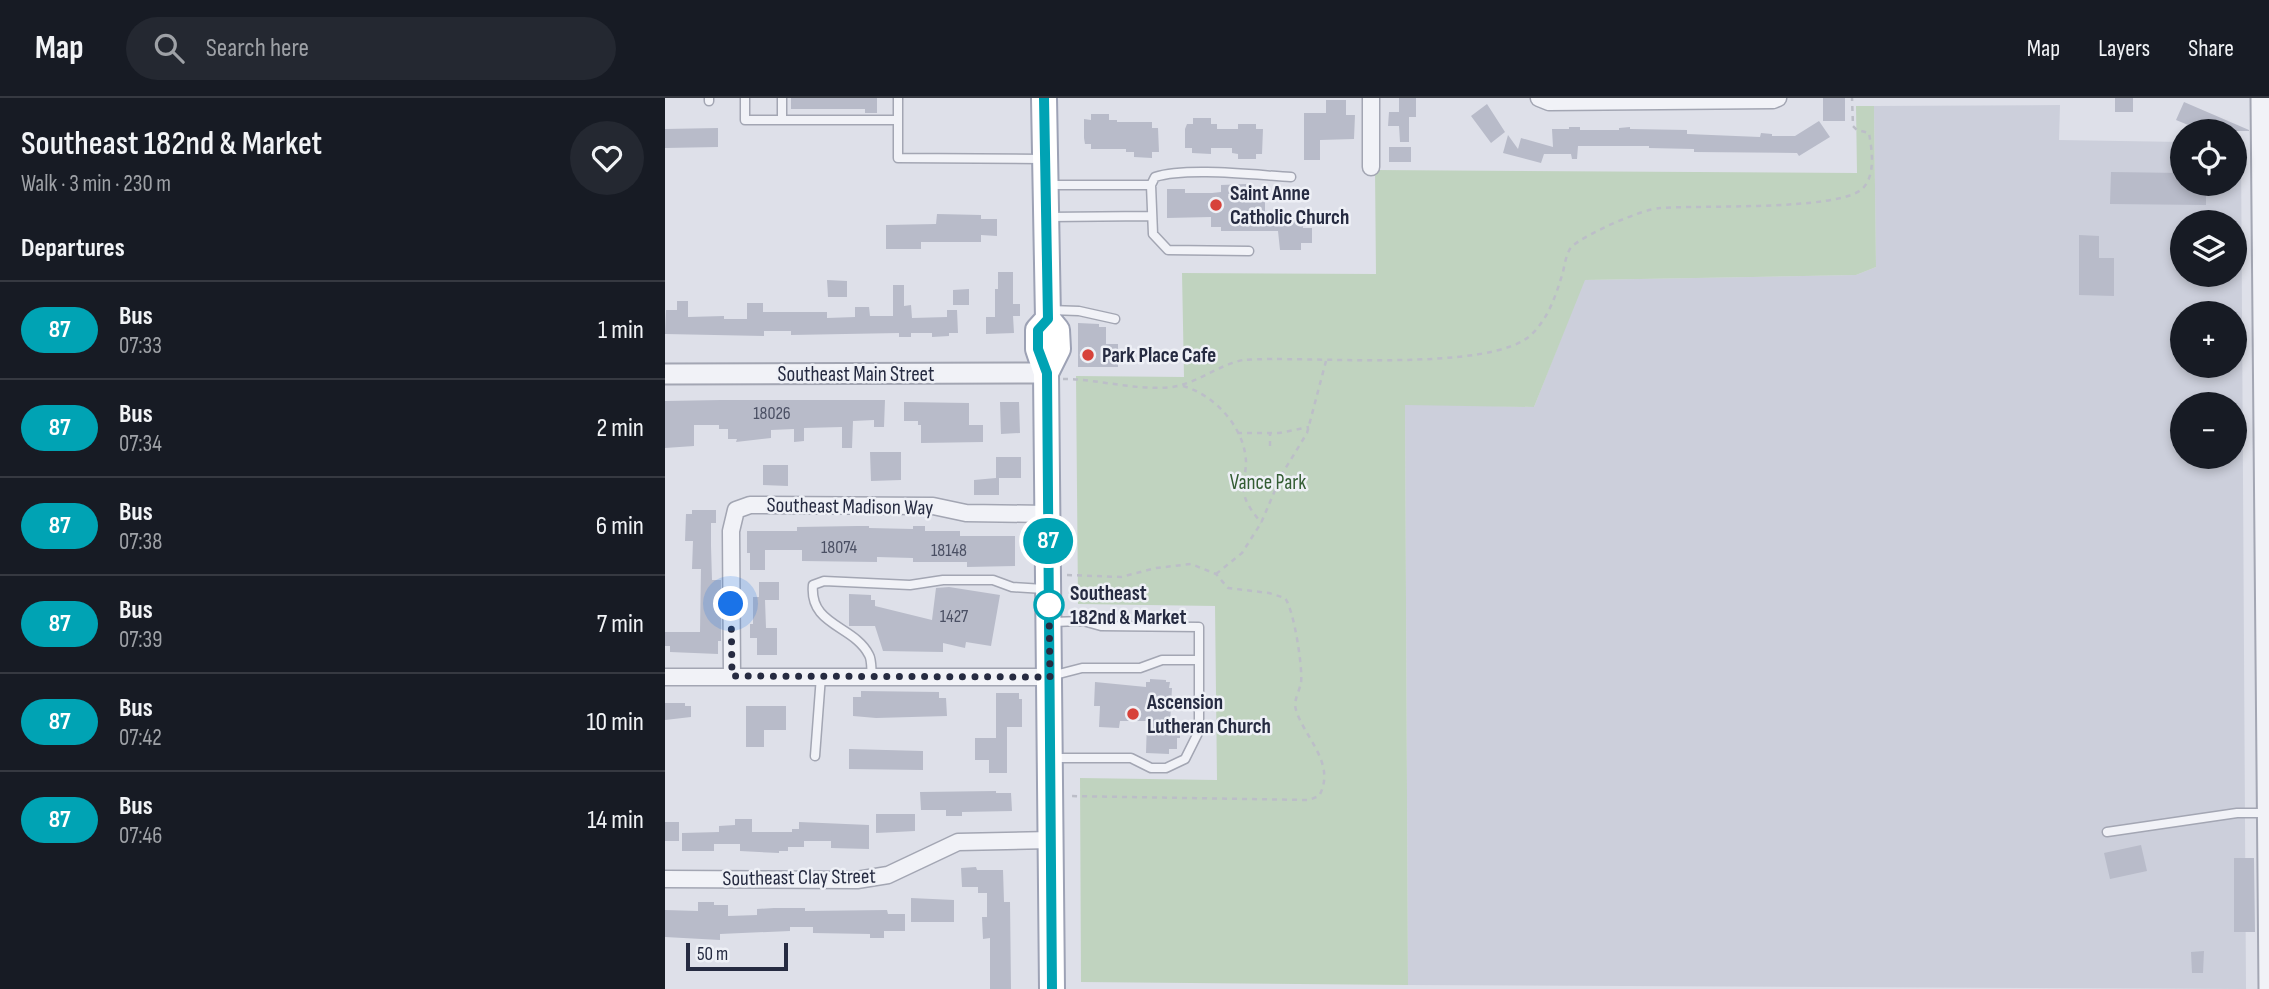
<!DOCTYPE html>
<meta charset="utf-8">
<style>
:root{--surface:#171b24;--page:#242831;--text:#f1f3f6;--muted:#9ea1a6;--line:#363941}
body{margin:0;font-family:"Sofia Sans Condensed",sans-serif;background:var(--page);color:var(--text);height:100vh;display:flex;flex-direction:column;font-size:26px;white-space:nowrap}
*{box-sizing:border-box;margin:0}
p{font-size:23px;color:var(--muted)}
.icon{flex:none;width:38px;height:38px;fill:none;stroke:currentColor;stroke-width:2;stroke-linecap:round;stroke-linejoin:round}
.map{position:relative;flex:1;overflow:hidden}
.panel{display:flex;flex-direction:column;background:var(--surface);width:665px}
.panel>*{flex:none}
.badge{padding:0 14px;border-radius:23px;font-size:24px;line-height:46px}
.tools{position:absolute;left:1505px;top:21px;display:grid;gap:14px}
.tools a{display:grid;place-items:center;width:77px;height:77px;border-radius:50%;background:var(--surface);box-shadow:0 4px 10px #0003;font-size:35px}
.scale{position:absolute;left:21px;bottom:18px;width:102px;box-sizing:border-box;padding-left:7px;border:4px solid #262b41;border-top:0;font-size:19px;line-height:24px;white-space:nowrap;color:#262b41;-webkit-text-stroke:5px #eef0f6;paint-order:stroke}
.you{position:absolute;width:35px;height:35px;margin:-18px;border:5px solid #fff;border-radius:50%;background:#1a73e8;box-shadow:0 0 0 10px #1a73e833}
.map>.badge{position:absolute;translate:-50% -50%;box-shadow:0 0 0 4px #fff}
h2{padding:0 21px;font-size:26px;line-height:63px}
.round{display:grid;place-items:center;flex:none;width:74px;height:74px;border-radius:37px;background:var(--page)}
.overview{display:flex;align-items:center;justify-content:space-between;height:119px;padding:0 21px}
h1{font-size:33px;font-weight:600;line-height:52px}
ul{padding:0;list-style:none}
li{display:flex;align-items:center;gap:21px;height:98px;padding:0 21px;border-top:2px solid var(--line)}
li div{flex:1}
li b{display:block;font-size:26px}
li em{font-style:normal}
li .badge{min-width:77px;font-weight:700;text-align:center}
header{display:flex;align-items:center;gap:42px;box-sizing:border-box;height:98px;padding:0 35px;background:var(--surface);border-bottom:2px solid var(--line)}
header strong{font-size:33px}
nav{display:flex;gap:38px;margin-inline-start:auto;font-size:24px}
.search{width:490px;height:63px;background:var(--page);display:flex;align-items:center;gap:18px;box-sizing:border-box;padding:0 24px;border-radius:38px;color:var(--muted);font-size:26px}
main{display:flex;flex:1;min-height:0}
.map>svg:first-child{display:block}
.built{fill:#cccfdb;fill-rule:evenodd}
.green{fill:#c0d3bf}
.building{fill:#b8bbc9}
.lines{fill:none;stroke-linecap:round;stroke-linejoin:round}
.service-casing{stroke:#a3a6b3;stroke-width:11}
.minor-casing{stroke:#a3a6b3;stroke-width:19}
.tertiary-casing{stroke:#a3a6b3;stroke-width:23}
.primary-casing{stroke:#9da2b5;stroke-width:28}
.path{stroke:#bcbec8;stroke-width:2.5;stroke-dasharray:5 5;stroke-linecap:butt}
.service{stroke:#f1f2f7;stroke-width:8}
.minor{stroke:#f1f2f7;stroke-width:16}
.tertiary{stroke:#f1f2f7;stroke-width:19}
.primary{stroke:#fff;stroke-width:24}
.line-casing{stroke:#fff;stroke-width:16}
.line{stroke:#00a3b4;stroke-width:10}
.walk{stroke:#262b41;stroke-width:7;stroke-dasharray:0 12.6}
.poi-dot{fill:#d7423a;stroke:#eef0f6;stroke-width:2.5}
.stop-dot{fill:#fff;stroke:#00a3b4;stroke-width:3.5}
.labels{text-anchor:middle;stroke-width:5;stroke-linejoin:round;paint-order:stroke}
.number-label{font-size:18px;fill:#4a4f63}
.poi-label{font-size:21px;font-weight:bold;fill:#262b41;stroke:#eef0f6;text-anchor:start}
.street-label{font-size:21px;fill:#262b41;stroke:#eef0f6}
.park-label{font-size:21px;fill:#335d33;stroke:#eef0f6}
.stop-label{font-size:21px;font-weight:bold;fill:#262b41;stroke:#eef0f6;text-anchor:start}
</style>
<header>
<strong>Map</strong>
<div class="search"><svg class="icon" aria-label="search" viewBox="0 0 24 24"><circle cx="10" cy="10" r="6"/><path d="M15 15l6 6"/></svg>Search here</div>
<nav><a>Map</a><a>Layers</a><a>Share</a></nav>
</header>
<main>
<section class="panel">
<div class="overview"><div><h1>Southeast 182nd &amp; Market</h1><p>Walk · 3 min · 230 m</p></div><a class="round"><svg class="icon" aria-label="heart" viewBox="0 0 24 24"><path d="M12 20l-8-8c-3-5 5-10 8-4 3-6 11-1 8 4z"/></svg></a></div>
<h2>Departures</h2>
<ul>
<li><span class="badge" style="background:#00a3b4;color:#fff">87</span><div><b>Bus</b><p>07:33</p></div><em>1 min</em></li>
<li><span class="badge" style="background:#00a3b4;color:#fff">87</span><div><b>Bus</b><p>07:34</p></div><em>2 min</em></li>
<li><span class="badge" style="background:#00a3b4;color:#fff">87</span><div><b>Bus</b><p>07:38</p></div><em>6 min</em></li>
<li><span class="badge" style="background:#00a3b4;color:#fff">87</span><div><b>Bus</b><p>07:39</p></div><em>7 min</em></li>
<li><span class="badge" style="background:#00a3b4;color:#fff">87</span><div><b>Bus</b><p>07:42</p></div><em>10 min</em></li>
<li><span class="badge" style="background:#00a3b4;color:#fff">87</span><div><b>Bus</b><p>07:46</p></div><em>14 min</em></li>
</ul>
</section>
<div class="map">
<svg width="1604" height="891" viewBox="0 0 1604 891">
<rect width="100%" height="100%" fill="#dee0e9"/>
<path class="built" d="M1395,7l-1,35 123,2v42h53v-41h6l5,846 -838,-4 -3,-581 129,3 50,-127 272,-5 20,-8 -2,-161zM1517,124h53v53h-53zM1517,215h53v53h-53zM1517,306h53v53h-53z"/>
<path class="green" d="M1191,8h18l2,161 -20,8 -271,5 -51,127 -129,-2 3,580 -327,-3 -1,-204 137,2 -2,-174 -137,-2 -2,-228 108,1 -2,-104 194,1 -1,-104 482,3z"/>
<path class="building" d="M126,0h86v15h-12v-4h-74z
M734,0h17v19h-7v25h-9l-1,-16h-11l1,-14h10z
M1158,0h22v23h-22z
M1450,0h18v14h-18z
M661,2h20v15h9l-1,24 -34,1v20h-16v-47h22z
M1519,4l65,28v1h-46l-27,-11z
M822,6l18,28 -14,11 -20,-27z
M426,16h18v6h8v2h35v6h6l1,24h-7v6l-18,-1v-5h-8v-3h-35v-5h-6l-1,-6v-19l7,1z
M528,20h18v6h6v5h21v-5h18v5h7l-1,25h-6v5h-18v-5l-6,-1v-5h-21v6l-19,-1v-5h-7v-19l2,-5h6z
M1154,23l11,16 -31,19 -2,-3 -103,-1v-3l-45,-1v-2h-71l-1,13h-5l-1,-5h-27l-3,9 -38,-10 5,-18 10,14 3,-11 32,9 -1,-18h17v-2h11v3h39v-2l11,-1v2l57,1v4l73,3 1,-4 11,1v2h23z
M53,30v19l-53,1v-19z
M724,49h22v15h-22z
M1446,74l71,1v11h24v21l-96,-1z
M581,86v4h19v29h37l1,11h9v15h-11v7h-21l-2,-19h-57v-4h-10v-10l-44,1v-29h18v4h27l9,-1v-7z
M272,116l44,1v4h16v17l-16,-1v7h-60v7h-35v-24l50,-1z
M1414,137l20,1v22h15v38l-35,-1z
M333,174h15v32h7v12h-7l1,17 -28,1v-17h9v-28h3z
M162,182l20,1v16h-19z
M228,187h11v21l7,-1 1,13 35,-1v-7h10l1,23h-9v3l-17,1v-4h-21v4h-12v-4l-108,2v-4h-27v5l-99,-2 1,-24h11v-9h11v16l36,-1v3h23v-16h16v9h64v6l28,-1v-10h14l1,9h23z
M304,191v16h-16v-15z
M413,225l21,1v3h7v17h12v23h-40z
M56,302h164l-1,27h-10v-7l-21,1 -1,27h-10v-21l-38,1v13l-10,1v-13l-23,1v8l-35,4 1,-3h-9v-10h-9v-4h-25v21l-29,2v-47z
M239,304l65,1v22h14v17l-62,1v-18h-3v-4h-14z
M335,304h19l1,31 -19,1z
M205,354h31v28l-30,1z
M331,359h25v21h-22v17h-25v-15l22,-2z
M98,367h25v21l-25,-1z
M27,412h24v13h-5v23l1,34h9v61h-3v13l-48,-2v-6h-5v-14h35l1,-63h-9l1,-28h-8l1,-27h6z
M192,428h12v2l44,1v-3h12v5h35v5h55v30l-48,1v-5h-54v-4l-36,-1v5l-75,-1v-11h-37v20h-15v-17h-3v-22h50v-4z
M94,484h20v18h-14l1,28h11v27h-20v-17h-7v-14h3v-27h6z
M284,489l51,8 -9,51 -25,-4 -1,6 -22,-5v9l-60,-1 -8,-25h-26v-32l22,1v5h4v6l57,14 4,-32z
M485,581l16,1v2h4l-1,6h3l-2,36h10v14h-3v11h-8v5l-23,-1 1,-32h-27l-1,7 -20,-1 1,-21h-6l1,-24 51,5v-5h4z
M196,593l78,1v6h7l1,18 -71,2 -23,-2v-19h8z
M331,595h23v6h3v28h-15v46h-18v-13h-14v-22h21z
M0,605h20v3h6v11l-26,3z
M81,608h40v24h-22v17h-18z
M184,651l74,2v19l-74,-1z
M331,693v2h15l1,18 -50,1v4h-16v-6h-25l-1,-18z
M211,716h39v17l-39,2z
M70,721h17v13h40v-3h7v-7l70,3v24l-38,-1v-7h-27v6h-16v4h-9v2l-39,-2v-7h-26v7h-32v-18l37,-1v-6l16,-1z
M0,724h14v19h-14z
M1476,747l6,26 -37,8 -6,-26z
M1569,760h20l1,74h-21z
M311,769l1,3h26l1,32h6l1,87h-21v-51l-7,1 -1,-22h5v-24h-9v-6h-16l-1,-19z
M246,800l43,2v22h-43z
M33,804h16v3h14v11l29,-1v-6l17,-1h31v3l82,-1 1,4h17v17h-21v7h-14v-4l-57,-1v-6h-23v4l-70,3v6l-55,-3v-27l33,1z
M1539,853l-1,22h-11l-1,-21z"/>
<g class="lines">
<defs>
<path id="service" d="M80,0v22h153
M117,0v22
M233,0v60l143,1
M44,3v-3
M384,87h102
M384,119l102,-1
M584,153l-81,-1 -15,-16 -2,-49 4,-8c32,-10 100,-2 136,0
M385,212l29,1 36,8
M386,578l31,-8h58l22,-8h37
M207,579c-1,-7 0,-17 -3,-22 -15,-30 -60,-29 -56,-70l11,-4 86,4 33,-5h50l19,7 32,2
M150,658l6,-80
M386,660h80l20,10h15l19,-9 14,-28v-104l-98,-1 -18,-5 -31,1
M1442,734l130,-19h29"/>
<path id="minor" d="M706,0v69
M874,0l10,4 224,-2 5,-2
M67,578l-1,-145 5,-21 14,-5 183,1 33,7 82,1
M0,579h385
M0,781l192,1 31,-5 70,-33 93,-2"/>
<path id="tertiary" d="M1596,0l8,891
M0,276l381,-1"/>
<path id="primary" d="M379,0l4,221 9,11 1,19 -12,24
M383,221l-10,11v19l8,24 6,616"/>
</defs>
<use href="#service" class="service-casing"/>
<use href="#minor" class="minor-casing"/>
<use href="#tertiary" class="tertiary-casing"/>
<use href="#primary" class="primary-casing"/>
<path class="path" d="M398,281c36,0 73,12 109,8 26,-4 46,-22 71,-27 60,-5 249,14 289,-26 17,-17 24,-39 31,-62 2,-9 3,-17 8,-25 15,-13 68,-37 89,-39 39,-3 178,3 202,-19 14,-13 10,-39 7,-56l-12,-3 -4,-4 -1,-28
M518,288c32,9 62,42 63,76 0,12 -5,26 0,38 3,8 10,16 15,23
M572,335h42l30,-6
M605,348v-12
M551,476l26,-21 19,-30 21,-49 25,-41 19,-72
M402,477l54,2 35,-9 35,-4 25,10 12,14 41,5 16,5c9,12 18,70 16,85 -2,9 -8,18 -5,27 8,27 41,54 23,86l-10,4 -241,-4"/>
<use href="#service" class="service"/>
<use href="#minor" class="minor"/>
<use href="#tertiary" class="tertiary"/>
<use href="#primary" class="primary"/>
</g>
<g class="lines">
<defs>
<path id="line" d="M379,0l4,221 -10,11v19l9,24 5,616"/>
</defs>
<use href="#line" class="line-casing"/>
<use href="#line" class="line"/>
<path class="walk" d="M66,506l1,72 318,1 -1,-72"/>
</g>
<g class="poi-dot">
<circle cx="551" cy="107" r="7"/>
<circle cx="423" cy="257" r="7"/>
<circle cx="468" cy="616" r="7"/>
</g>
<circle class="stop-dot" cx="384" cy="507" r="14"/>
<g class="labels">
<g class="number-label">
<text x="107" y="321">18026</text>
<text x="174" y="455">18074</text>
<text x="284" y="458">18148</text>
<text x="289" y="524">1427</text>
</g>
<g class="poi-label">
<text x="565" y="102">Saint Anne<tspan x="565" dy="24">Catholic Church</tspan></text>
<text x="437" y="264">Park Place Cafe</text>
<text x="482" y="611">Ascension<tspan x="482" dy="24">Lutheran Church</tspan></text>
</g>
<g class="street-label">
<text x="191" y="283">Southeast Main Street</text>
<text transform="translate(185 408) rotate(1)" y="7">Southeast Madison Way</text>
<text transform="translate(134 779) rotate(-1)" y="7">Southeast Clay Street</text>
</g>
<g class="park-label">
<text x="603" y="391">Vance Park</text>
</g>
<g class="stop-label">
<text x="405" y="502">Southeast<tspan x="405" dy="24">182nd &amp; Market</tspan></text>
</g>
</g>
</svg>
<div class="tools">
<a><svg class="icon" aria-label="locate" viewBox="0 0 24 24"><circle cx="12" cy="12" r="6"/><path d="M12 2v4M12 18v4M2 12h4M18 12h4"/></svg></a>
<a><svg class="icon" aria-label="layers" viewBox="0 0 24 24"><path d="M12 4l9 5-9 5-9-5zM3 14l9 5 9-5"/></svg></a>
<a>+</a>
<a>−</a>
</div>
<div class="scale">50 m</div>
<div class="you" style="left:66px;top:506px"></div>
<b class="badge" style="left:383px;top:443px;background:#00a3b4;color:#fff">87</b>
</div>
</main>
